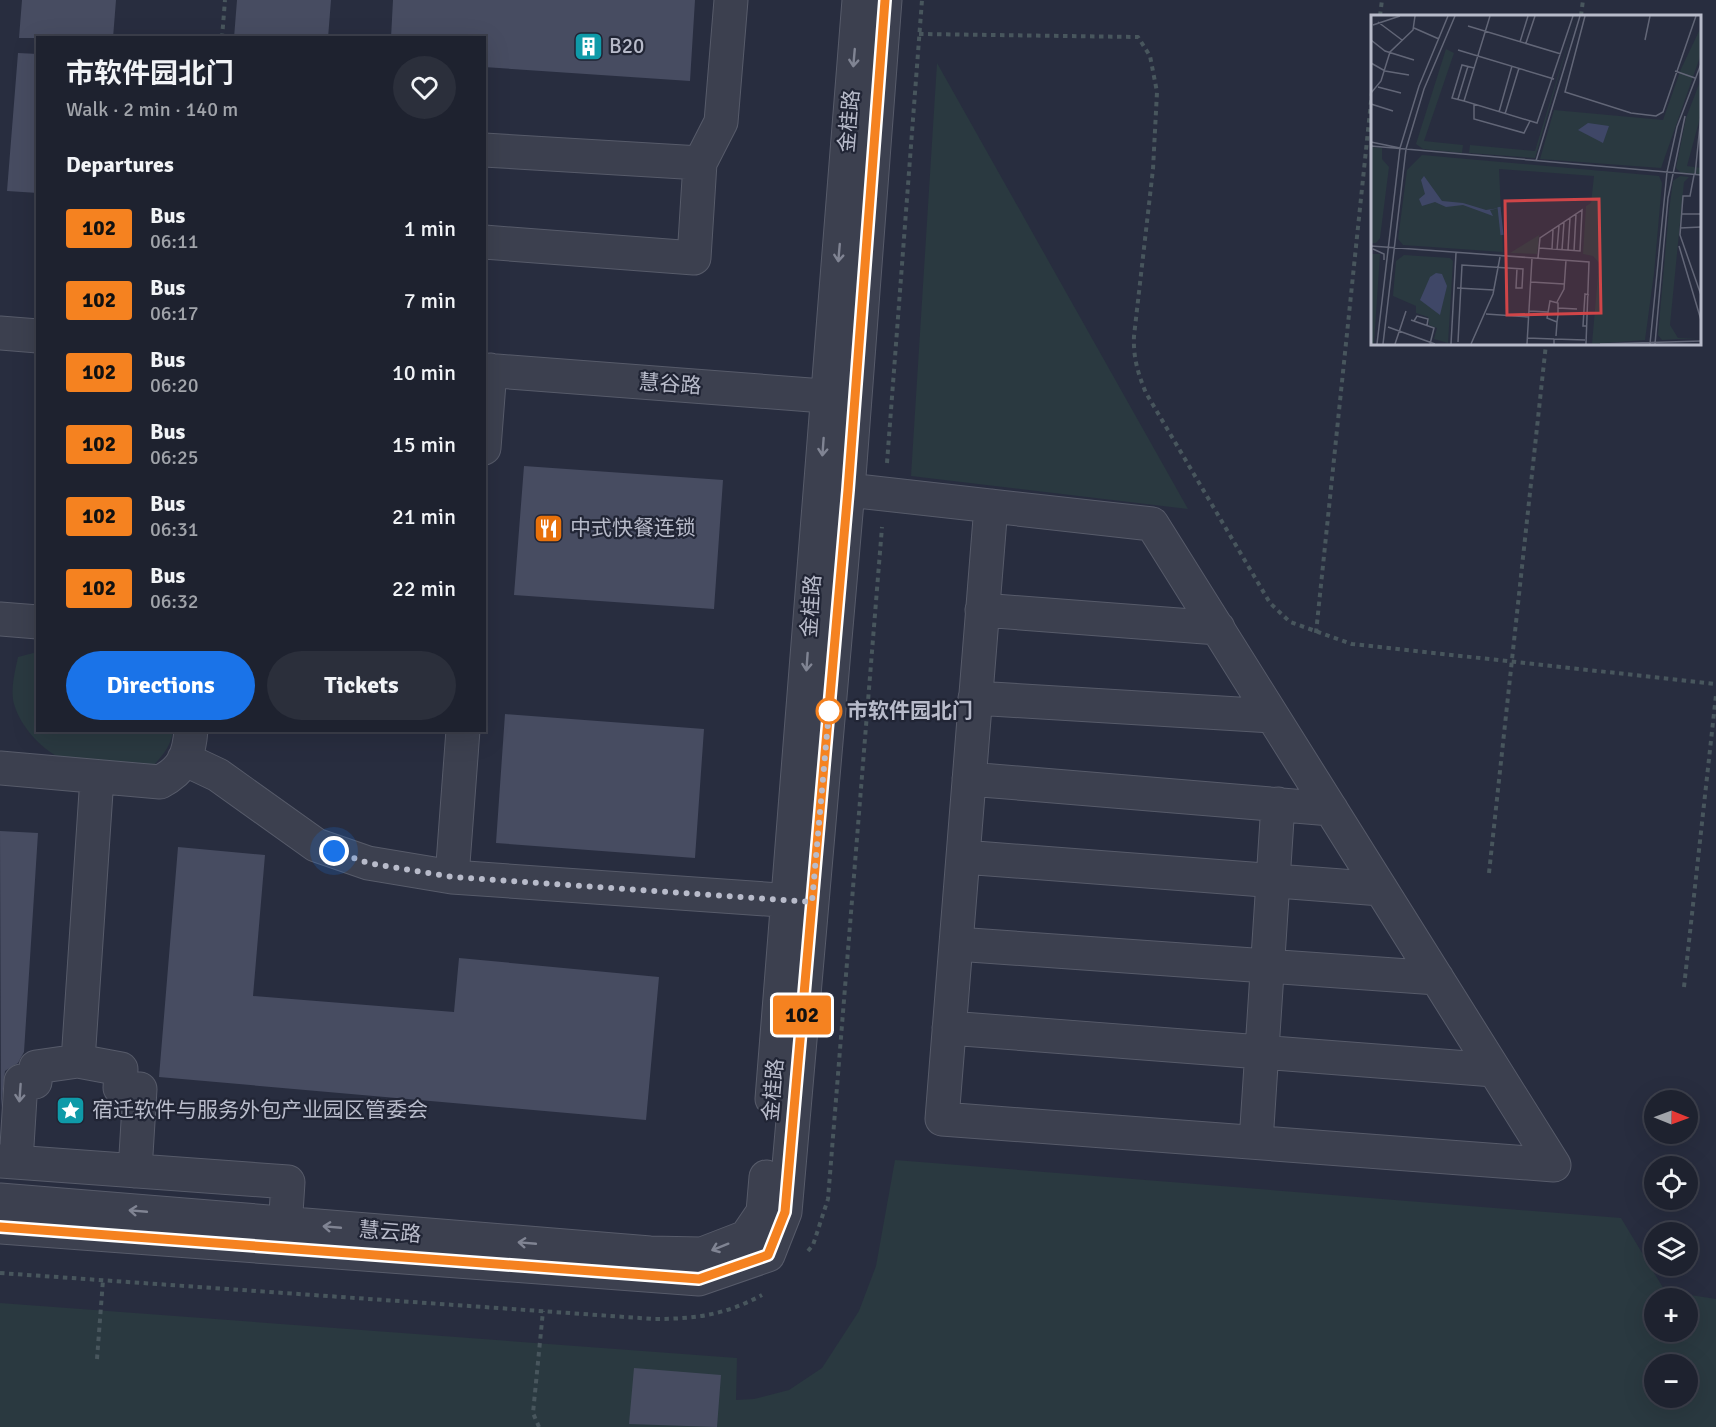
<!DOCTYPE html>
<meta charset="utf-8">
<style>
:root{--surface:#1e222f;--page:#2b2f3b;--text:#f1f3f6;--muted:#a1a4aa;--line:#3c3f4b;--accent:#1a73e8}
body{margin:0;font-family:Signika,"Noto Sans SC",sans-serif;background:var(--page);color:var(--text);height:100vh;display:flex;flex-direction:column;font-size:22px;white-space:nowrap}
*{box-sizing:border-box;margin:0}
p{font-size:20px;color:var(--muted)}
.icon{flex:none;width:33px;height:33px;fill:none;stroke:currentColor;stroke-width:2;stroke-linecap:round;stroke-linejoin:round}
.map{position:relative;flex:1;overflow:hidden}
.details{position:absolute;left:36px;top:36px;width:450px;height:696px;display:flex;flex-direction:column;background:var(--surface);border-radius:0px;box-shadow:0 6px 24px #0002,0 0 0 2px var(--line)}
.details>*{flex:none}
.badge{padding:0 12px;border-radius:4px;font-size:21px;line-height:39px}
.needle{width:39px;rotate:91deg}
.controls{position:absolute;left:1644px;top:1090px;display:grid;gap:12px}
.controls a{display:grid;place-items:center;width:54px;height:54px;border-radius:50%;background:var(--surface);box-shadow:0 6px 24px #0002,0 0 0 2px var(--line);font-size:30px}
.you{position:absolute;width:30px;height:30px;margin:-15px;border:4px solid #fff;border-radius:50%;background:#1a73e8;box-shadow:0 0 0 9px #1a73e833}
.map>.badge{position:absolute;translate:-50% -50%;box-shadow:0 0 0 3px #fff}
h2{padding:0 30px;font-size:22px;line-height:54px}
.round{display:grid;place-items:center;flex:none;width:63px;height:63px;border-radius:32px;background:var(--page)}
.head{display:flex;align-items:center;justify-content:space-between;height:102px;padding:0 30px}
h1{font-size:28px;font-weight:700;line-height:45px}
.primary-button{display:flex;gap:12px;margin-top:auto;padding:12px 30px}
.primary-button a{flex:1;height:69px;border-radius:36px;background:var(--accent);color:#fff;font-size:24px;font-weight:700;line-height:69px;text-align:center}
.primary-button a+a{background:var(--page);color:var(--text)}
ul{padding:0;list-style:none}
li{display:flex;align-items:center;gap:18px;height:72px;padding:0 30px}
li div{flex:1}
li b{display:block;font-size:22px}
li em{font-style:normal}
li .badge{min-width:66px;font-weight:700;text-align:center}
.map>svg:first-child{display:block}
.green{fill:#2a3940;fill-rule:evenodd}
.building{fill:#474c61}
.lines{fill:none;stroke-linecap:round;stroke-linejoin:round}
.minor-casing{stroke:#575b6a;stroke-width:35}
.path{stroke:#48565d;stroke-width:4;stroke-dasharray:4.5 4.5;stroke-linecap:butt}
.minor{stroke:#3c404f;stroke-width:33}
.oneway{stroke:#808493}
.line-casing{stroke:#fff;stroke-width:14}
.line{stroke:#f58220;stroke-width:9}
.walk{stroke:#b8bbca;stroke-width:6;stroke-dasharray:0 10.8}
.stop-dot{fill:#fff;stroke:#f58220;stroke-width:3}
.labels{text-anchor:middle;stroke-width:4.5;stroke-linejoin:round;paint-order:stroke}
.poi-label{font-size:21px;fill:#b8bbca;stroke:#212535;text-anchor:start}
.street-label{font-size:21px;fill:#b8bbca;stroke:#212535}
.stop-label{font-size:21px;font-weight:bold;fill:#b8bbca;stroke:#212535;text-anchor:start}
.inset-river{fill:none;stroke:#3f4767;stroke-width:3}
.inset-road{fill:none;stroke:#626677;stroke-width:1.5}
.view{fill:#d04548;fill-opacity:0.15;stroke:#d04548;stroke-width:3}
.inset-edge{fill:none;stroke:#b8bbca;stroke-width:3}
</style>
<div class="map">
<svg width="1716" height="1427" viewBox="0 0 1716 1427">
<rect width="100%" height="100%" fill="#282d3f"/>
<path class="green" d="M937,63l251,446 -277,-33z
M37,652l1,78 135,1c-2,14 -9,23 -19,34 -19,2 -72,3 -88,-4 -23,-10 -45,-33 -52,-57 -4,-14 1,-33 4,-47z
M895,1160l726,58 44,73 51,8v128h-1716v-124l737,55 -1,42 18,-1 35,-9 33,-22 37,-57 17,-45zM1654,1299h34v33h-34zM1654,1365h34v33h-34z"/>
<path class="building" d="M22,0h94l-3,38h-94z
M237,0h94l-3,38h-94z
M393,0h302l-5,81 -206,-14v-29h-93z
M18,53l20,1v139l-31,-2z
M524,466l199,14 -9,129 -200,-14z
M505,714l199,15 -9,129 -199,-15z
M0,831l38,2 -14,219 -6,11 -13,8 -4,37z
M178,847l87,8 -12,141 201,16 5,-54 200,19 -13,143 -487,-43z
M634,1368l87,7 -4,52 -88,-3z"/>
<g class="lines">
<defs>
<path id="minor" d="M484,150l216,13
M484,242l210,16 6,-95 21,-41 10,-122
M0,333l38,3
M484,370l366,28
M484,448l6,-78
M848,490l304,34 402,641 -612,-46 49,-613
M982,610l236,18
M0,619l38,3
M975,698l297,18
M184,759l34,16 98,70 52,18 84,14 356,25
M0,768l160,14c23,-12 29,-26 31,-52
M969,779l362,30
M963,857l418,32
M452,877l11,-147
M956,944l481,34
M949,1028l545,42
M78,1061l19,-284
M772,1099l87,-1099
M1256,1142l22,-338
M0,1161l288,21 -4,62
M16,1162l5,-81 14,1 1,-15 42,-6 43,8 -1,19 20,1 -5,82
M0,1200l650,53 52,1 44,-17 17,-25 3,-35
M0,1227l699,52 69,-24 17,-43 63,-722 37,-490"/>
</defs>
<use href="#minor" class="minor-casing"/>
<path class="path" d="M1380,16l2,-16
M1581,16l2,-16
M919,34l219,3 12,19 7,36 -4,77 -19,167c-1,21 4,38 12,57l124,210 20,19 62,22 364,40
M222,38l3,-38
M887,463l35,-463
M1316,633l56,-541
M1489,873l57,-529
M1684,987l32,-292
M808,1251l5,-6 15,-46 54,-672
M0,1273l654,46c41,0 71,-4 108,-24
M97,1359l6,-79
M539,1427l-6,-14 10,-102"/>
<use href="#minor" class="minor"/>
</g>
<defs><path id="oneway-shaft" d="M-6 0H5M1.5-3L5.5 0L1.5 3" fill="none" stroke-width="1.6" stroke-linecap="round" stroke-linejoin="round" transform="scale(1.5)"/></defs>
<g class="oneway">
<use href="#oneway-shaft" transform="translate(854 58) rotate(95)"/>
<use href="#oneway-shaft" transform="translate(839 253) rotate(95)"/>
<use href="#oneway-shaft" transform="translate(823 447) rotate(94)"/>
<use href="#oneway-shaft" transform="translate(807 662) rotate(94)"/>
<use href="#oneway-shaft" transform="translate(20 1093) rotate(94)"/>
<use href="#oneway-shaft" transform="translate(138 1211) rotate(-175)"/>
<use href="#oneway-shaft" transform="translate(332 1227) rotate(-175)"/>
<use href="#oneway-shaft" transform="translate(527 1243) rotate(-175)"/>
<use href="#oneway-shaft" transform="translate(720 1247) rotate(158)"/>
</g>
<g class="lines">
<defs>
<path id="line" d="M0,1227l699,52 69,-24 17,-43 63,-722 37,-490"/>
</defs>
<use href="#line" class="line-casing"/>
<use href="#line" class="line"/>
<path class="walk" d="M334,851l34,12 84,14 360,25 17,-191"/>
</g>
<defs>
<symbol id="building-square" viewBox="-11 -11 22 22"><rect x="-9" y="-9" width="18" height="18" rx="4" fill="#0f9aa8" stroke="#212535"/><path d="M-4-6H4V6H1V3H-1V6H-4ZM-2.5-4.3h1.7v1.8h-1.7ZM.8-4.3h1.7v1.8H.8ZM-2.5-1h1.7V.8h-1.7ZM.8-1h1.7V.8H.8Z" fill="#fff"/></symbol>
<symbol id="restaurant-square" viewBox="-11 -11 22 22"><rect x="-9" y="-9" width="18" height="18" rx="4" fill="#e8710a" stroke="#212535"/><path d="M-5-6h1v4h1v-4h1v4h1v-4h1v5L-1.5 .5V6h-2V.5L-5-1ZM5-6V6H3V1.5H1.5Q1.5-4 5-6Z" fill="#fff"/></symbol>
<symbol id="sight-square" viewBox="-11 -11 22 22"><rect x="-9" y="-9" width="18" height="18" rx="4" fill="#0f9aa8" stroke="#212535"/><path d="M0-6L1.8-2.2L6-1.7L2.9 1.2L3.7 5.4L0 3.3L-3.7 5.4L-2.9 1.2L-6-1.7L-1.8-2.2Z" fill="#fff"/></symbol>
</defs>
<g fill-rule="evenodd">
<use href="#building-square" x="572" y="30" width="33" height="33"/>
<use href="#restaurant-square" x="532" y="512" width="33" height="33"/>
<use href="#sight-square" x="54" y="1094" width="33" height="33"/>
</g>
<circle class="stop-dot" cx="829" cy="711" r="12"/>
<g class="labels">
<g class="poi-label">
<text x="609" y="53">B20</text>
<text x="570" y="535">中式快餐连锁</text>
<text x="92" y="1117">宿迁软件与服务外包产业园区管委会</text>
</g>
<g class="street-label">
<text transform="translate(849 121) rotate(-85)" y="7">金桂路</text>
<text transform="translate(670 384) rotate(4)" y="7">慧谷路</text>
<text transform="translate(811 606) rotate(-86)" y="7">金桂路</text>
<text transform="translate(773 1090) rotate(-85)" y="7">金桂路</text>
<text transform="translate(390 1232) rotate(5)" y="7">慧云路</text>
</g>
<g class="stop-label">
<text x="847" y="718">市软件园北门</text>
</g>
</g>
<g transform="translate(1371 15)">
<rect width="330" height="330" fill="#282d3f"/>
<path d="M205,1l-41,142 -66,-5 1,-8 65,6zM330,12v27l-40,114 -121,-9 14,-49 109,10 18,-51zM75,34l8,4 -30,88 39,4 -1,8 -39,-4 -7,-5zM330,64v35l-14,52 14,2v6l-20,-1 -5,-5 10,-50zM0,132l11,1v11l7,8 -9,71 -4,5h-5zM51,140l237,21 3,7 -8,90 -9,67 -53,4 7,-81 -6,-7 -10,-2 3,-48 5,-3 3,-27 -95,-7 4,83 -100,-7 -5,-6 9,-69zM309,161l9,1 -5,5 -14,143 8,13h19l-35,2 -4,-5 11,-124 4,-30zM168,220l-2,19 -27,-1zM0,239h9l-6,90h-3zM33,240l46,3 3,3 -5,82 -14,-4 3,-11 -8,-3 -1,-8 -12,-4v-7l-23,-10 3,-35z" fill="#2a3940"/>
<path d="M217,108l21,3 -6,17 -25,-13zM53,161l18,25 21,2 23,7 14,-2 -10,2 3,6 -30,-11 -17,2 -11,-5 -13,4 -3,-7 6,-5 -4,-14zM65,258l6,1 5,12 -7,29 -20,-15 10,-23z" fill="#3f4767"/>
<path class="inset-river" d="M128,192l3,28"/>
<path class="inset-road" d="M119,1l-26,85 73,22 36,-107M214,1l-20,76 66,21 25,3 7,-4 33,-96M7,7l24,18M2,10l27,-9M97,11l93,28M43,13l25,11M0,25l14,11 29,9M274,25l5,-24M149,27l8,-26M155,28l9,-27M87,35l96,29M0,48l14,8 24,4M304,56l20,7M7,72l23,6M0,78l10,-12 9,-29 23,-22 2,-14M87,84l10,-33M93,86l-12,-3 10,-33 12,3M0,89l22,7M103,89v15l50,14 6,-12M128,97l13,-46M134,99l14,-46M0,127l29,6M0,131l330,29M165,146l44,-145M323,160l-4,21h-7l-3,39 21,60M324,160l6,-60M311,199h19M309,213l21,-1M0,231l218,16 -3,82M308,231l22,74M2,234l11,5v6M181,234l1,-19M186,235l2,-24M191,235l2,-28M197,235l2,-32M203,236l2,-37M167,243l2,-20 42,-28 -2,41 -41,-3M160,267l33,2M86,273l37,2M186,287l7,-13 2,-29M187,293l19,1M158,296l19,1M115,299l43,3M40,305l23,8 -4,16M43,306l3,-5 11,3 -1,6M216,311h-4l2,-32 4,1M17,312l47,17M185,321l1,-14 1,-7v-12l-8,-2 -3,17 10,4M156,323l27,1M87,327l4,-77 61,4 -1,19h-6l1,-20M6,329l23,-196 19,-62 29,-70M12,329l23,-195 18,-60 31,-73M24,329l11,-33M80,329l5,-91M100,329l22,-50 7,-37M156,329l5,-86M183,329v-5l31,1M229,329l101,-3M279,329l17,-172 10,-45 24,-63M284,329l13,-146 17,-82"/>
<path class="view" d="M228,184l2,114 -94,2 -2,-114z"/>
<rect width="330" height="330" class="inset-edge"/>
</g>
</svg>
<div class="controls">
<a><svg class="needle" viewBox="-14 -14 28 28"><path d="M0-13l5 13h-10z" fill="#e53935"/><path d="M0 13l5-13h-10z" fill="#a1a4aa"/></svg></a>
<a><svg class="icon" aria-label="locate" viewBox="0 0 24 24"><circle cx="12" cy="12" r="6"/><path d="M12 2v4M12 18v4M2 12h4M18 12h4"/></svg></a>
<a><svg class="icon" aria-label="layers" viewBox="0 0 24 24"><path d="M12 4l9 5-9 5-9-5zM3 14l9 5 9-5"/></svg></a>
<a>+</a>
<a>−</a>
</div>
<div class="you" style="left:334px;top:851px"></div>
<b class="badge" style="left:802px;top:1015px;background:#f58220;color:#111">102</b>
<section class="details">
<div class="head"><div><h1>市软件园北门</h1><p>Walk · 2 min · 140 m</p></div><a class="round"><svg class="icon" aria-label="heart" viewBox="0 0 24 24"><path d="M12 20l-8-8c-3-5 5-10 8-4 3-6 11-1 8 4z"/></svg></a></div>
<h2>Departures</h2>
<ul>
<li><span class="badge" style="background:#f58220;color:#111">102</span><div><b>Bus</b><p>06:11</p></div><em>1 min</em></li>
<li><span class="badge" style="background:#f58220;color:#111">102</span><div><b>Bus</b><p>06:17</p></div><em>7 min</em></li>
<li><span class="badge" style="background:#f58220;color:#111">102</span><div><b>Bus</b><p>06:20</p></div><em>10 min</em></li>
<li><span class="badge" style="background:#f58220;color:#111">102</span><div><b>Bus</b><p>06:25</p></div><em>15 min</em></li>
<li><span class="badge" style="background:#f58220;color:#111">102</span><div><b>Bus</b><p>06:31</p></div><em>21 min</em></li>
<li><span class="badge" style="background:#f58220;color:#111">102</span><div><b>Bus</b><p>06:32</p></div><em>22 min</em></li>
</ul>
<div class="primary-button"><a>Directions</a><a>Tickets</a></div>
</section>
</div>
